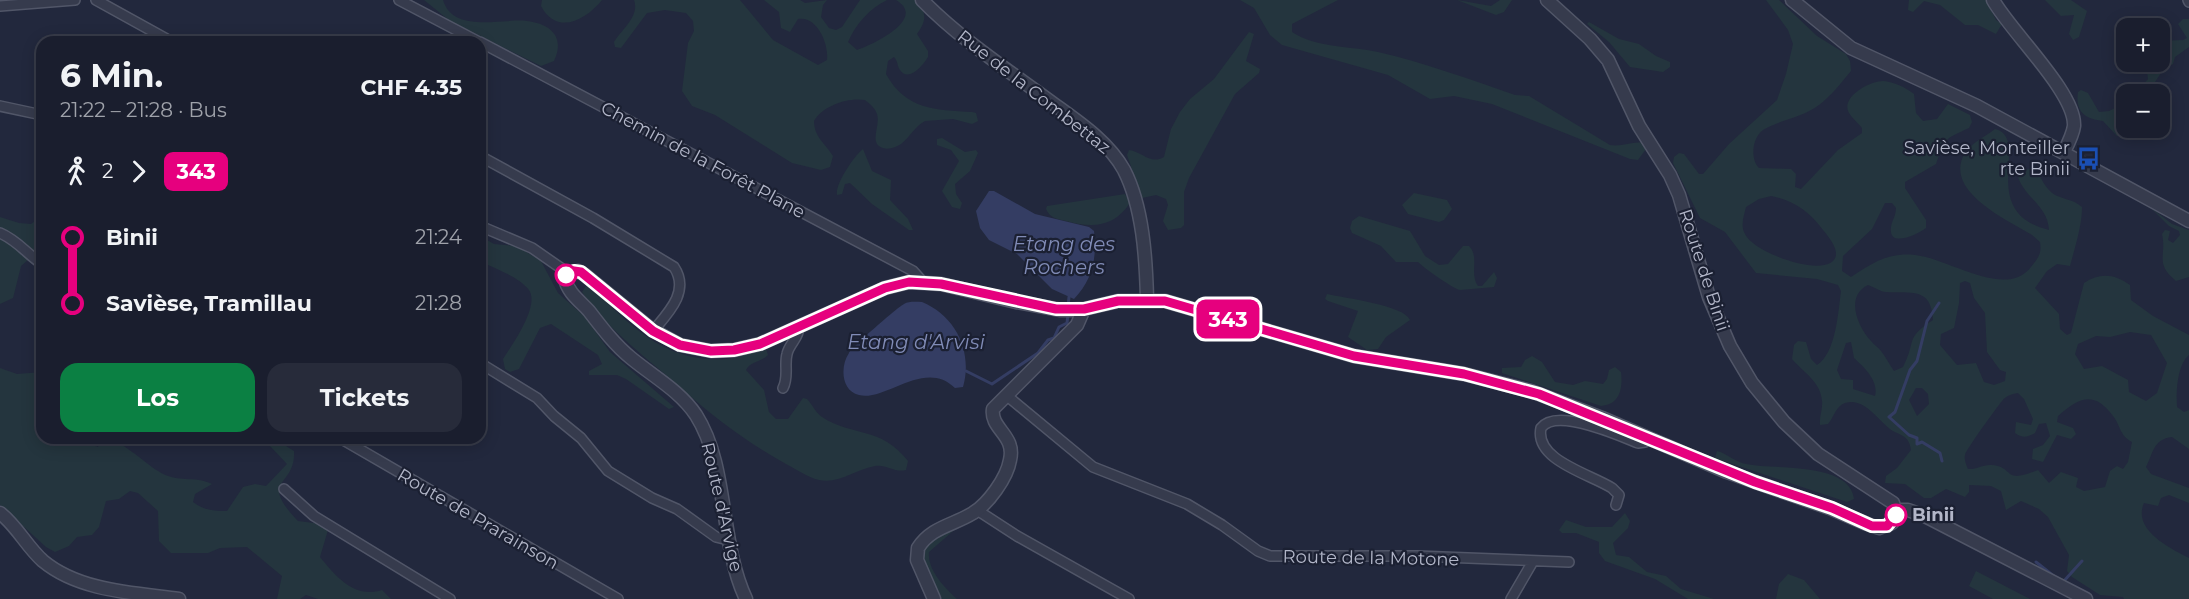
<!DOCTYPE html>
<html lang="de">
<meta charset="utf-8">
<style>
:root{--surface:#1a1e2e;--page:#272b3a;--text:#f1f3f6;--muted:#9fa2aa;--line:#383c4a;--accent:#0b8043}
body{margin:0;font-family:Montserrat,sans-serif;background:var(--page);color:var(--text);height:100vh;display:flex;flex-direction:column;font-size:22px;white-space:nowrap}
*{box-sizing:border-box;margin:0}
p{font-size:20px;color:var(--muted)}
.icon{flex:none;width:33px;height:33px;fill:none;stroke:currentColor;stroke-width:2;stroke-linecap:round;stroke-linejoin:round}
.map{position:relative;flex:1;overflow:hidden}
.drawer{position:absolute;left:36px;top:36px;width:450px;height:408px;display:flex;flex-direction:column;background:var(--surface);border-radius:18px;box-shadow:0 3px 15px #0003,0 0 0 2px var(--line)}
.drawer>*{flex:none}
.badge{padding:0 12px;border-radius:9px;font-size:21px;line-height:39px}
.fabs{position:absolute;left:2116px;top:18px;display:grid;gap:12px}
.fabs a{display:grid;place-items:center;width:54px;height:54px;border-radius:12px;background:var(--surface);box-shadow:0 3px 15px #0003,0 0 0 2px var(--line);font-size:30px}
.map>.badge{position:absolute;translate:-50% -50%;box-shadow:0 0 0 3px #fff}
.legs{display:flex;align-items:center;gap:9px;height:66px;padding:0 24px;font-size:20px}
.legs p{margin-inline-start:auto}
.summary{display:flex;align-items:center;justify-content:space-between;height:102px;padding:0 24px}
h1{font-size:33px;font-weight:700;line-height:45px}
.button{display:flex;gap:12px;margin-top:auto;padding:12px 24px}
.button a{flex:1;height:69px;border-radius:18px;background:var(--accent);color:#fff;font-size:24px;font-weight:700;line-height:69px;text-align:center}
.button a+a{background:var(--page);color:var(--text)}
ul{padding:0 24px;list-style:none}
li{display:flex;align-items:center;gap:21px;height:66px;font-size:22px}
li i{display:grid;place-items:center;width:9px;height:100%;margin:0 8px;background:currentColor}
li i::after{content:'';width:15px;height:15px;margin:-8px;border:4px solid;border-radius:50%;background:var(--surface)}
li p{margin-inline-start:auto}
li:first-child i{background:linear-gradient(#0000 50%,currentColor 0)}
li:last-child i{background:linear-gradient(currentColor 50%,#0000 0)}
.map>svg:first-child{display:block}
.green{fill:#24353e;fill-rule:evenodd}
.water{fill:#343d63}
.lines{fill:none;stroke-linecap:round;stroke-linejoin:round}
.stream{stroke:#343d63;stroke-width:3}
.minor-casing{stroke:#515668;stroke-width:12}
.tertiary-casing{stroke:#515668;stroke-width:15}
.minor{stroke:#363b4d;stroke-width:9}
.tertiary{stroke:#363b4d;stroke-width:12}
.line-1-casing{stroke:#fff;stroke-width:14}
.line-1{stroke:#e6007e;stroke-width:9}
.stop-1-dot{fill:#fff;stroke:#e6007e;stroke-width:3}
.labels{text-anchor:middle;stroke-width:4.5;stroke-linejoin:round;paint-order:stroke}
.street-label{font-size:18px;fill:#b2b6c8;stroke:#1b2032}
.poi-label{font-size:18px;fill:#b2b6c8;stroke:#1b2032;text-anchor:end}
.stop-label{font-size:18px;font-weight:bold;fill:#b2b6c8;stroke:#1b2032;text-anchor:start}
.water-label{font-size:20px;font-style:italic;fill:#808bb6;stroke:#1b2032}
</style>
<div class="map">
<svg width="2189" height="599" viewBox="0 0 2189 599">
<rect width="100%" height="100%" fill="#22283d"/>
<path class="green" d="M424,0h19c10,34 59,18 84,21 25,3 38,17 27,40l-13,5 -91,-45z
M542,0h60c-16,20 -45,36 -61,6z
M634,0h106l33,40 45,25 9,-5c2,-16 -10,-45 -29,-41l-8,13 -9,-4 -2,-16 -15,-12h36l5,3 22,-3 -4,5 -2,12 8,11 7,2 6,-3 18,-27h27c-17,8 -32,25 -39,42l9,8c15,-5 71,-31 39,-50h19c12,12 12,20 2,34l11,17v6c-4,7 -19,26 -28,13 -3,-4 -2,-9 -6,-13l-6,4 -2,13c20,36 49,36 86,38l4,1 2,8 -6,3 -19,-5 -28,2c-10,5 -15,16 -24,23 -5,3 -12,6 -18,4 -15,-5 -2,-22 -6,-34 -2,-6 -7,-10 -12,-14 -17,-3 -43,6 -51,21 0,16 11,22 19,35l-3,11 -9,3 -29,-7 -77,-48 -23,-9 -10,-15 6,-48 6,-12 -1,-10 -7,-8 -21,-3 -18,3 -26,35 -6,-1 -1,-5c8,-13 26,-26 20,-42z
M1240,0h98l-46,24v8c24,16 58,14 86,20 47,11 91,27 137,43l14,1 81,49c12,2 23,-4 33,-2l3,6 -8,11 -8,-1 -138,-55 -38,-8 -24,3 -42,-24 -106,-30 -12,-10 -16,-27z
M1457,0l34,6 9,-6h12l-8,12 -8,3z
M1766,0h13l38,36 29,18 4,7 1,10c-10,12 -20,25 -32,34 -17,13 -38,14 -56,25 -11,8 -13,29 -4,38l32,1 5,5 -1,13 6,2 37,-39 24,-17v-5c-4,-5 -10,-10 -13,-15 -9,-16 21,-32 34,-32 11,1 22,6 31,13l2,19 7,8 14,-2 11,-15 22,11 2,7 -3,6c-26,12 -23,9 -33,36l-31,18v6l21,32v8c-8,6 -38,21 -35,-1 1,-7 5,-11 5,-19l-4,-5h-7l-13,26 -29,27 -1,15 9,6c21,-14 38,-25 64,-22 33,3 91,45 116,12 7,-9 11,-13 9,-25l-8,-7c-24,-15 -90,-44 -67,-82 5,-9 21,-17 30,-24 37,9 -20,83 54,101 -1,-24 -24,-32 -31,-53l5,-7 12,-2c6,9 10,21 20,27 10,5 18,4 27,12 0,19 -7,40 -12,59l-13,-2 -10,7 -12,17 24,26 1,15 7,6 4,-2 13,-50c16,-11 31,-9 46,2l1,15 22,16 36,19v20c-12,10 -13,37 -12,52l7,5 5,-2v39l-17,-12c-19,2 -19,17 -26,30l5,7 38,14v15l-20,-8 -8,3 -3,8 -14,-3c-12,27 26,45 45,55v41h-65l-1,-2 -23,-2 -28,-18 -5,-6 2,-16 -21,-38 -9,-8 -18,-8 -15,9 -5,-19 -10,-5 -22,-1v7l-4,5 -19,-8 -15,9h-7l-19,-14 -20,-1 1,-7 11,-8 14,-18c-2,-13 -8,-14 -18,-19 -14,-8 -27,-34 -48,-28 -9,3 -11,14 -17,21l-8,1c-1,-8 3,-16 2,-24 -1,-19 -19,-29 -30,-42l2,-14 4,-4 8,1 5,17 6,6c19,-12 21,-52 24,-74l-3,-6 -21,-6 -61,-6 -31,-41 -25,-14 -27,-55 1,-6 5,-4 5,1 15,20h4l26,-30 48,-44 9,-26 7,-30 -5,-14zM1771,196c22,4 39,16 52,34 5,6 14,17 13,25 -4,26 -82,-1 -91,-21 -5,-9 -1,-18 1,-27l13,-8zM1965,281l5,2 4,15 11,15 2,39 13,18 6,2 -1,9 -11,4 -10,-3 -8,-19 -19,2 -17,-20 1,-11 13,-6 5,-25 1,-20zM1868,285c6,2 13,7 18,7 25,2 45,-6 47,28 -29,19 -16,20 -30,47l-9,4c-5,-7 -8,-14 -13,-20 -3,-4 -7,-6 -10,-10 -14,-15 -26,-45 -3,-56zM2130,332l21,3 16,28 -10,30 -11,8 -17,-9 -1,-12 -26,-14 -18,3 -9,-15 3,-10 18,-8 14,1zM1851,342l3,16c10,9 25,23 21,38l-22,-7v-9l-12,-1 -4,-9 9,-27zM1916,388h6l6,6 1,10 -12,12 -8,-16zM2018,393l6,6 9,20 -2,6 -15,-3 -1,11c7,5 12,5 20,0l4,-9 7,-1 4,13 -7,9 -10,4 -1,10 11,3 14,-27 14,4 5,-5 -3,-6 -16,-6 1,-6c20,-17 35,-27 55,0 8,10 6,19 19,26l-4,20 -5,7 -6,-3 -7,5 -5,16 -21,4 -8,-4 2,-9 -17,-6 -12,11 -11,-13c-36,15 -23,-3 -46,-5 -9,-1 -16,5 -24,4 -2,-5 -4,-9 -3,-14 0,-4 32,-48 37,-54 4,-5 9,-7 16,-8z
M1909,0h77l10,20 6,4 -6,10 -18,-9h-13l-25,-20 -16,-4 -11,11 -5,-2z
M2045,0h26l16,11 -8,26 -6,3 -4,-6 5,-19 -13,1z
M2183,19h6v28l-14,10 -2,7 -10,6 -16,24h-12l13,-15 -1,-8 -6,-3 -3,-6h22v-21l23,-1 4,-2 -9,-14z
M1589,22l30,17 20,5 17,12 14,6v5l-7,5 -33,-5 -21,-25 -22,-18z
M1249,32l5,2 -8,27 14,8 -1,4 -24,21 -46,84 -5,14v33l-3,3 -13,2 -5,-9 5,-16 -2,-6 -10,-4 -14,3 -15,-43 2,-5c14,2 21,15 35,7l7,-28 9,-17 10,-13 24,-20z
M2081,90l7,3 11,19 10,-1 18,-9v10l-8,5 2,18 -4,1 -14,-15c-18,-2 -28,-9 -25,-29z
M942,138l23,14 11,-2 2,3 -8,18 -15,13 1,10 6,9 -2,6 -8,-2 -10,-16 17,-30 -8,-11 -14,-5v-6z
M863,149l9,22 19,9 -1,20 18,19 5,11h-4l-37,-26 -22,-21 -5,1 -3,10 -5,1c-2,-11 17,-39 26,-46z
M1414,193l33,7 5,9 -8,11 -5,2 -31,-8 -6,-9z
M1125,194l5,9c-17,25 -38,25 -64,18 -9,-2 -16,-3 -20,-12l1,-3z
M2150,207l22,17 17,6v47l-13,4c-22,-18 -9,-25 -14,-47l3,-4 5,1 -2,9 5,3 7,-8 -1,-4 -10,-5z
M42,216v32l-21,18 -8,32 -13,6v-87l19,6 12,1z
M1359,216l51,15 15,25 14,9 9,-1 15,-18h6c11,11 0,28 9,40h4l12,-14 3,6 -3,9 -34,3c-8,-2 -36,-22 -42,-28h-22l-15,-16 -29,-13 -2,-5 2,-7z
M480,236l14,8 23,2 24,15 17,32 27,24 25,35 64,55 -5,2 -43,-30 -9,-4h-28v-4l13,-7 -4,-9 -47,-31 -11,4 -21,41 -9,3 -5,-3 -2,-10c9,-14 37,-53 26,-69 -11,-14 -34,-21 -49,-29z
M586,286l6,2c40,39 73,75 134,71 13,-1 27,-12 40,-10l2,6c-7,7 -18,7 -22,15l18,20 5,22 7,7h12l15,-21 4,1c5,5 8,13 15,18 31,20 59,9 86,44l-2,9c-11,3 -20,-6 -31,-4 -19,3 -35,18 -56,14 -12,-3 -23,-11 -33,-16 -38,-21 -71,-46 -103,-74 -34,-31 -75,-59 -101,-98z
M1327,294c17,4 77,11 83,26l-24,17 -8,12 -11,1 -19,-13 10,-26 -30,-10 -3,-2z
M1532,356l10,6 13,20 18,3 12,-4 18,3 4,-5 2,-9 6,-3 6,5c2,16 -1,33 -20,34l-99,-33v-5l19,-1 4,-7z
M0,368l17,6 25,-2 -4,33 4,6v27h34l22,9 4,-9c18,0 41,24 56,33 20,13 36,4 54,13l-17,10 -2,8c10,8 20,9 34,9l16,-24 12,-3 11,2 21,-22 -18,-19 4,-7 21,13c2,37 -37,27 4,70l24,3 6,6 -8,27c16,20 35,42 62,33l9,9h-73l-12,-4 -6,4h-23l5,-23 -35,-29 -27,1 -12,5h-37l-12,-12 -1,-30 -20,-18 -8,-2 -11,8 -13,2 -7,26 -7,8 -15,2 -8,9 -14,6 -9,-5 -46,-42z
M1717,451c11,3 18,11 29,13 27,6 104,-3 108,35l-7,3 -132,-44z
M1625,513l5,8 -2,7 -15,15 3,12 13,2 18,15 19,4 15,13 33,10h-26l-33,-20 -50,-18 -6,-8v-11l-23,-9h-14l-3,-3 7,-10 20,7h26z
M960,525l-31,27c-2,18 16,36 28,47h-17c-10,-15 -29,-45 -11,-60 8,-6 22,-10 31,-14z
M1976,571l54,28h-37l-24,-13z
M1788,574l16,6 16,19h-44l3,-15z"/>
<path class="water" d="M989,191h5l41,23 54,13 5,4c3,27 -1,48 -20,68l-22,-10 -35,-35 -28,-14 -9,-12 -4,-17z
M922,302c34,14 51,50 41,85l-8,1c-30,-30 -70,14 -96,7 -18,-4 -19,-29 -10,-42 3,-6 49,-46 55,-49 5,-3 12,-2 18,-2z"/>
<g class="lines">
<path class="stream" d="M1939,303l-12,18 -10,40 -7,9 -15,42 -6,5 20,18 8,3v6l5,-2 18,11 2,8
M1068,307l1,-10
M966,371l26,13 46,-31 10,-13 6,-2 5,-11 8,-4 1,-9
M2036,562l19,15
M2063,582l19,-21"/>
<defs>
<path id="minor" d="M96,0l76,42
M399,0l80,42
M2188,0l1,2
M0,6l75,-6
M299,40l4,2
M480,42l433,229 9,10
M0,106l42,9
M480,156l113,62 81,49c16,24 -5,45 -21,64
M480,226l52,22 36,25
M0,233c17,7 27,21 42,31
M480,363l57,35 17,18 27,22 27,33 44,27 25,11 39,28 12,3
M783,388c6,-11 1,-23 4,-34 2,-10 12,-16 12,-27
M1006,395l87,72 94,37 35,21 36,26 12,5h147l152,6
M340,438l278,161
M284,489l30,27 136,83
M1616,505l3,-10 -7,-7c-22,-14 -78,-28 -71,-60 15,-21 77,7 97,15l7,-1 4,-4
M977,510l40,26 112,63
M1511,599l21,-36"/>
<path id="tertiary" d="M922,0c38,39 86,70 129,102 26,19 57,39 73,68 19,37 22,88 23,129
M1792,0l59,48 126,58 212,115
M1993,0c17,31 83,93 81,126 -1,8 -6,18 -10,26
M1896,510h12l17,6 161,83
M0,513c17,13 27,34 43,48 36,30 91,32 136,38
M746,599c-27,-57 -17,-132 -50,-184 -16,-24 -42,-38 -65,-57 -16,-13 -29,-30 -42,-47 -9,-10 -21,-18 -24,-32l4,-6 9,-2 7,4 66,54 29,16 31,6 23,-1 26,-6 125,-56 24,-6 32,2 75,18 45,8 23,-1 34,-8h47l189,55 110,18 67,17 71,27 125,54 105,37 35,15 12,4 13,-5 4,-9 -3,-11 -75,-49 -34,-32 -32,-39 -22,-37 -21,-49 -30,-102 -9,-20 -31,-49 -31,-66 -18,-21 -43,-39
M934,599l-17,-39 1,-12c13,-21 36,-23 55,-35 15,-9 34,-35 37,-53 6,-25 -20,-31 -17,-51l84,-84 7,-16"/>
</defs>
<use href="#minor" class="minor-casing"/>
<use href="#tertiary" class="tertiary-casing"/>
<use href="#minor" class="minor"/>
<use href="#tertiary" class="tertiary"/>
</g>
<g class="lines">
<defs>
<path id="line-1" d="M566,275l8,-4 7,1 72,59 27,14 31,6 23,-1 26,-6 125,-56 24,-6 32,2 115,25h28l34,-8h47l189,55 110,18 75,20 216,88 77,26 40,18h15l9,-11"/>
</defs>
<use href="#line-1" class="line-1-casing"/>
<use href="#line-1" class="line-1"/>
</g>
<defs>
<symbol id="bus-bare" viewBox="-9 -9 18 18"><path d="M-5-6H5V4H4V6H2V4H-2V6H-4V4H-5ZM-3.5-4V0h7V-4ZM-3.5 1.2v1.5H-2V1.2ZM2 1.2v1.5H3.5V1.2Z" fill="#1a4fb4" stroke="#1b2032" stroke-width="2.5" paint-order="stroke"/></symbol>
</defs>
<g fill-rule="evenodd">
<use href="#bus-bare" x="2072" y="142" width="33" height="33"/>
</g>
<g class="stop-1-dot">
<circle cx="566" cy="275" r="10"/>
<circle cx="1896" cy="515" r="10"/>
</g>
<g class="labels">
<g class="street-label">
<text transform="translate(1034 92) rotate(38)" y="6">Rue de la Combettaz</text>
<text transform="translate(703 160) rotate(28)" y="6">Chemin de la Forêt Plane</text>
<text transform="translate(1704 270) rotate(72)" y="6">Route de Binii</text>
<text transform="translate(722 507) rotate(77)" y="6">Route d'Arvige</text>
<text transform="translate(478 519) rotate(30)" y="6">Route de Prarainson</text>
<text transform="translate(1371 558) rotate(1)" y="6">Route de la Motone</text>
</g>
<g class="poi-label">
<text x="2070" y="154">Savièse, Monteiller<tspan x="2070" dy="21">rte Binii</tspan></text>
</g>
<g class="stop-label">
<text x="1912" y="521">Binii</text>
</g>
<g class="water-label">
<text x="1064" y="251">Etang des<tspan x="1064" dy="23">Rochers</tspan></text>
<text x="916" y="349">Etang d'Arvisi</text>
</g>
</g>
</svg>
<div class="fabs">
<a>+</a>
<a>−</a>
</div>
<b class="badge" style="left:1228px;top:319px;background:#e6007e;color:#fff">343</b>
<section class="drawer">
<div class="summary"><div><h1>6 Min.</h1><p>21:22 – 21:28 · Bus</p></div><b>CHF 4.35</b></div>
<div class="legs"><svg class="icon" aria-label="walk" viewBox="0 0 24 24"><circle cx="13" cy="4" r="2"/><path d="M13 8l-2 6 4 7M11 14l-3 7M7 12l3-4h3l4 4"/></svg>2<svg class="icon" aria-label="forward" viewBox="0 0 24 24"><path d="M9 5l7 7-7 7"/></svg><b class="badge" style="background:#e6007e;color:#fff">343</b></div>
<ul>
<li><i style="color:#e6007e"></i><b>Binii</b><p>21:24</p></li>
<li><i style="color:#e6007e"></i><b>Savièse, Tramillau</b><p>21:28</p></li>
</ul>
<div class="button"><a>Los</a><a>Tickets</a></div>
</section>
</div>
